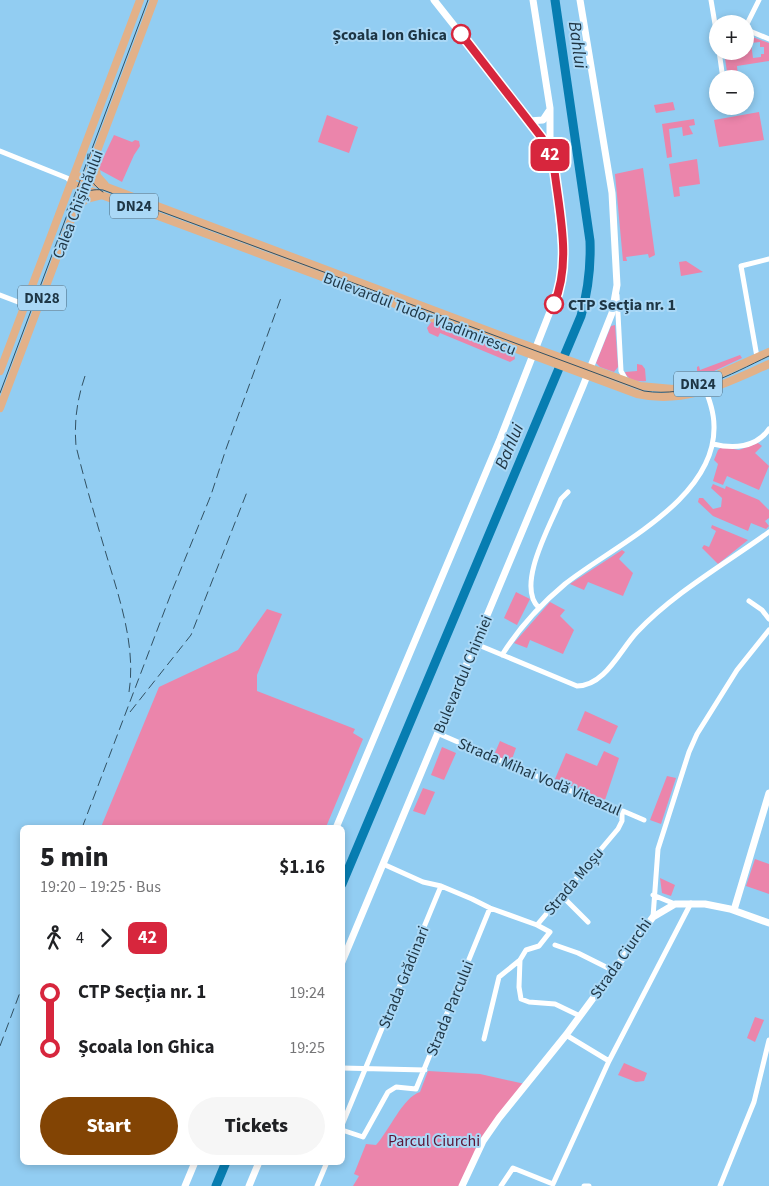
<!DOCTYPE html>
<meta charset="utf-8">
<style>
:root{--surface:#fff;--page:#f6f6f6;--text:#202124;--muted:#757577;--accent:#824404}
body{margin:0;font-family:"Source Sans 3",sans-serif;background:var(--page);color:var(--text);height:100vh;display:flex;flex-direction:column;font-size:19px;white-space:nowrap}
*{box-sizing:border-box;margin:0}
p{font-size:16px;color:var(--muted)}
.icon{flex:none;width:28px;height:28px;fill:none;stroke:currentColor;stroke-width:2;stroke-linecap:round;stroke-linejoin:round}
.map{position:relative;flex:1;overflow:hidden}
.panel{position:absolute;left:20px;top:825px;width:325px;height:340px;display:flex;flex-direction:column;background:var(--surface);border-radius:8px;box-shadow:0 2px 8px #0003}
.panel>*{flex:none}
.badge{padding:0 10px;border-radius:8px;font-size:18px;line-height:32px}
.tools{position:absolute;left:709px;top:15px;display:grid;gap:10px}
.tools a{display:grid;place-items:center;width:45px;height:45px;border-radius:50%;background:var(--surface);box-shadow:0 2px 8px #0003;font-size:25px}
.map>.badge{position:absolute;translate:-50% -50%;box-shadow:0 0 0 2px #fff}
.legs{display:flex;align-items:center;gap:8px;height:55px;padding:0 20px;font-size:16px}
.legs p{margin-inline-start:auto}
.head{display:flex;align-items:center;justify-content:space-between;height:85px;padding:0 20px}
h1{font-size:28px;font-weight:800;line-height:38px}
.button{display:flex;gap:10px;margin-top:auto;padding:10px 20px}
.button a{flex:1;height:58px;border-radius:30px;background:var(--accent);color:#fff;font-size:20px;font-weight:800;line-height:58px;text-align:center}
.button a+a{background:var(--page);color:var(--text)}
ul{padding:0 20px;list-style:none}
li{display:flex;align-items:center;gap:18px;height:55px;font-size:19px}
li i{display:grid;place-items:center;width:8px;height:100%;margin:0 6px;background:currentColor}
li i::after{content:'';width:12px;height:12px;margin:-6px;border:4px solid;border-radius:50%;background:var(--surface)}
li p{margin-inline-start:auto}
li:first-child i{background:linear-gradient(#0000 50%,currentColor 0)}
li:last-child i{background:linear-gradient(currentColor 50%,#0000 0)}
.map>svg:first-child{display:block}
.green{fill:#eb85ab;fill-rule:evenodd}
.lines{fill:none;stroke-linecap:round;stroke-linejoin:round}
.river{stroke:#077db1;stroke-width:9}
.street{stroke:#fff;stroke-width:5}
.secondary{stroke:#fff;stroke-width:7}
.primary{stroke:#e2b189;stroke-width:8}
.tram{stroke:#325163;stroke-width:1}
.rail{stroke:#325163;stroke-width:1;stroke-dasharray:10 5;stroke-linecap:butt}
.line-1-casing{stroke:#fff;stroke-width:11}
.line-1{stroke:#d7263d;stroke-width:8}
.stop-1-dot{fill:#fff;stroke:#d7263d;stroke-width:2.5}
.labels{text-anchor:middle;stroke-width:4;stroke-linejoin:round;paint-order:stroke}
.shield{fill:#aad8f6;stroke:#48677a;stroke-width:1}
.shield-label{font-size:15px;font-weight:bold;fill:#1e3645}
.stop-label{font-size:16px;font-weight:bold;fill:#1e3645;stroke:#aad8f6;text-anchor:end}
.street-label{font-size:16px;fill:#1e3645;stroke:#aad8f6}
.park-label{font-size:16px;fill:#5c1435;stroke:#aad8f6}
.water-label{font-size:18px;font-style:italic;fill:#1f3442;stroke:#aad8f6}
</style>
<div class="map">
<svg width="769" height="1186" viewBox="0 0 769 1186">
<rect width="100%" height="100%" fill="#92cdf2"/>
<path class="green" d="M747,35l22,8v18l-32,5 1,11 -10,2 -4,-28h21v-15zM760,42v5h4v7h-3v3l-8,1 -2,-15z
M673,102l2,8 -19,3 -2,-8z
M759,112l5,28 -45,7 -5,-27z
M327,115l31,12 -9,26 -31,-11z
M694,119l1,6 -6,1 4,8 -10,2 -1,-9 -13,2 3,28 -5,1 -5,-34z
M114,135l18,7 3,-2 4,1 1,5 -6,9 -12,27 -24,-13z
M697,159l3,25 -21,3 1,9 -6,1 -5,-33z
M643,168l12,87 -6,3 -1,-4 -22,3 1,4h-4l-8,-87z
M686,261l17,11 -22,4 -2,-14z
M432,321l59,22 1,4 22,7 1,5 -5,3 -70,-29 -2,4 -9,-4 -2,-5z
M615,325l3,42 -4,5 -14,-5 -4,-4 15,-37z
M740,355l2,3 -45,21v-12l2,-1 1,4z
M637,364l5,1 3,4 1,12c-8,1 -19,-1 -21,-9l12,-1z
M758,443l4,3 -7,7 14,13 -10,24 -32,-14 -4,9 -10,-4 5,-17 -4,-4 4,-10 4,-3 17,3z
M713,484l12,5 1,-3 33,14 10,10v8l-4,3 4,5 -3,3 -15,-6 -3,8 -35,-15 -15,-14 1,-4h4l10,11 8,-2 1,-9 -11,-10z
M712,525l36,15 -30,24 -16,-16 2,-3 5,2 7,-16 -5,-3z
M622,550l3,2 -6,7 14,14 -10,23 -35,-14 -4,8 -14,-6z
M516,592l14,7 -13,26 -13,-7z
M550,602l15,8 -5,6 14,14 -11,24 -33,-14 -3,8 -13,-5z
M267,609l15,5 -25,61v16l98,38 -2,4 10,6 -37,88h-225l58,-140 79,-37z
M585,711l33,15 -8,18 -33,-14z
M500,741l16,7 -5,14 -17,-7z
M442,747l14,6 -12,27 -13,-5z
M604,751l15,7 -14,42 -50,-21 11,-26 31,13z
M667,776l9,2 -15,46 -11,-4z
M423,788l12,4 -10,23 -12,-4z
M755,859l14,5v30l-23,-8z
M660,878l15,7 -4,11 -9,-3z
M755,1017l9,3 -9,22 -8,-4z
M624,1063l23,10 -3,8 -8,1 -18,-7z
M428,1071l52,3 45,10 -42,57 -21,45h-109l6,-10 -5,-2 12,-30 10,1c13,-14 27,-48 44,-53z"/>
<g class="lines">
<path class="river" d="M342,884l239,-568c7,-25 10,-48 9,-75l-35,-241
M216,1186l10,-24"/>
<path class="street" d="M711,0l7,42
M745,28l14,-28
M745,29l24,10
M719,51l4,28
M727,106l1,6
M0,151l67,27 5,5
M0,295l26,10
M617,295l4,76 5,9
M757,357l-16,-91 28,-7
M713,444c20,5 43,4 56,-15
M749,601l13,9 7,9
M539,608c-24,-22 12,-84 22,-109l7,-7
M476,644l101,42c28,0 43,-36 60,-54 38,-40 88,-68 132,-100
M502,655c17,-27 39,-51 63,-71 49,-39 151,-84 149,-158 0,-14 -6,-31 -12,-44
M437,733l185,80 1,-2 21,9
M383,864l40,18 18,4 31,13 18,9 47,17 13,7 -11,14 -13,4 -6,10 -21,17 -15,62
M561,895l27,27
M653,895l22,9
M653,917l5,-68 31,-97 8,-18 40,-64 32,-40
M537,925l81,-96 4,-8v-8
M555,945l23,8 34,17
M520,960l-1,27 2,12 8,3 26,2 25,12
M566,1035l43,26
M342,1068l83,2
M342,1125l99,-239
M342,1130l21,7 25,-45 8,-5 20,2 74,-181
M317,1186l10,-24
M501,1186l12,-18 40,16 56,-123 82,-158
M584,1186h5
M720,1186l34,-84 15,-62"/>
<path class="secondary" d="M434,0l102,129 14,24
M529,121l14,-1 6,-9
M336,828l164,-389 62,-158 1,-21 -9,-93 -4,-14v-45l-17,-108
M734,910l35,-117
M342,962l241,-576 29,-73 5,-28 -5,-92 -32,-193
M185,1186l10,-24
M249,1186l10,-24
M462,1186l21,-45 16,-23 67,-83 87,-118 22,-13h30l25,5 39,14"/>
<path class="primary" d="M95,163l2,13 8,9
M75,175l440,166 125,45 33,3 22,-4 74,-33
M72,184l565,210c49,11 89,-11 132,-30
M77,207l9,-8 16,-4
M0,371l140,-371
M0,408l154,-408"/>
<path class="tram" d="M88,154c-2,16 0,28 15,38
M67,210c7,-14 19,-22 36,-20l541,201c46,7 85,-16 125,-35
M0,393l148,-393"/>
<path class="rail" d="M85,376c-8,24 -11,45 -9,70 9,37 20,74 31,111 13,43 29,90 22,135
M130,712l61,-77 56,-143
M82,828l90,-237 39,-96 15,-46 56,-154
M0,1046l22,-59"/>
</g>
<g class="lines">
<defs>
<path id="line-1" d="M461,34l81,104 12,29c5,44 18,95 0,137"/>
</defs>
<use href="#line-1" class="line-1-casing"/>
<use href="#line-1" class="line-1"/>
</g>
<g class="stop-1-dot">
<circle cx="461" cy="34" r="9"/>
<circle cx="554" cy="304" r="9"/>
</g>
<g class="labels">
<g class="shield">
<rect x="110" y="193.5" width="48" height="25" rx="4"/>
<rect x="18" y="285.5" width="48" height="25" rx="4"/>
<rect x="674" y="371.5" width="48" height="25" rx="4"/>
</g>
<g class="shield-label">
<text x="134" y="211">DN24</text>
<text x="42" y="303">DN28</text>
<text x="698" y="389">DN24</text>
</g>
<g class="stop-label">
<text x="447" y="40">Școala Ion Ghica</text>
<text x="568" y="310" text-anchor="start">CTP Secția nr. 1</text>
</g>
<g class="street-label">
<text transform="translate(77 204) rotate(-69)" y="6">Calea Chișinăului</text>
<text transform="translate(420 313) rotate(21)" y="6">Bulevardul Tudor Vladimirescu</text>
<text transform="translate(462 674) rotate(-67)" y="6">Bulevardul Chimiei</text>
<text transform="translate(540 776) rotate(23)" y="6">Strada Mihai Vodă Viteazul</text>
<text transform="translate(573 881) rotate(-50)" y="6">Strada Moșu</text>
<text transform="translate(620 958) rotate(-55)" y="6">Strada Ciurchi</text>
<text transform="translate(403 977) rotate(-68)" y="6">Strada Grădinari</text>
<text transform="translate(449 1008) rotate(-68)" y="6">Strada Parcului</text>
</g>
<g class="park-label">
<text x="434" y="1146">Parcul Ciurchi</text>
</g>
<g class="water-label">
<text transform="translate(578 45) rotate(82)" y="6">Bahlui</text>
<text transform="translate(509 446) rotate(-67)" y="6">Bahlui</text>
</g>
</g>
</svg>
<div class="tools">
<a>+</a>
<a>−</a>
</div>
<b class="badge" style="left:550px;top:155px;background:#d7263d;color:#fff">42</b>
<section class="panel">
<div class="head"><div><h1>5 min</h1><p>19:20 – 19:25 · Bus</p></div><b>$1.16</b></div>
<div class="legs"><svg class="icon" aria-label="walk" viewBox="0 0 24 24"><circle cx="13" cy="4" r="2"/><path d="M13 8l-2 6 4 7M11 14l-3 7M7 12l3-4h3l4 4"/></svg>4<svg class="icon" aria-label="forward" viewBox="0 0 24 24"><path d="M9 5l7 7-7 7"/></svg><b class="badge" style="background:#d7263d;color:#fff">42</b></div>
<ul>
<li><i style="color:#d7263d"></i><b>CTP Secția nr. 1</b><p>19:24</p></li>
<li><i style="color:#d7263d"></i><b>Școala Ion Ghica</b><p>19:25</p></li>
</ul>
<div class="button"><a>Start</a><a>Tickets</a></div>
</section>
</div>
